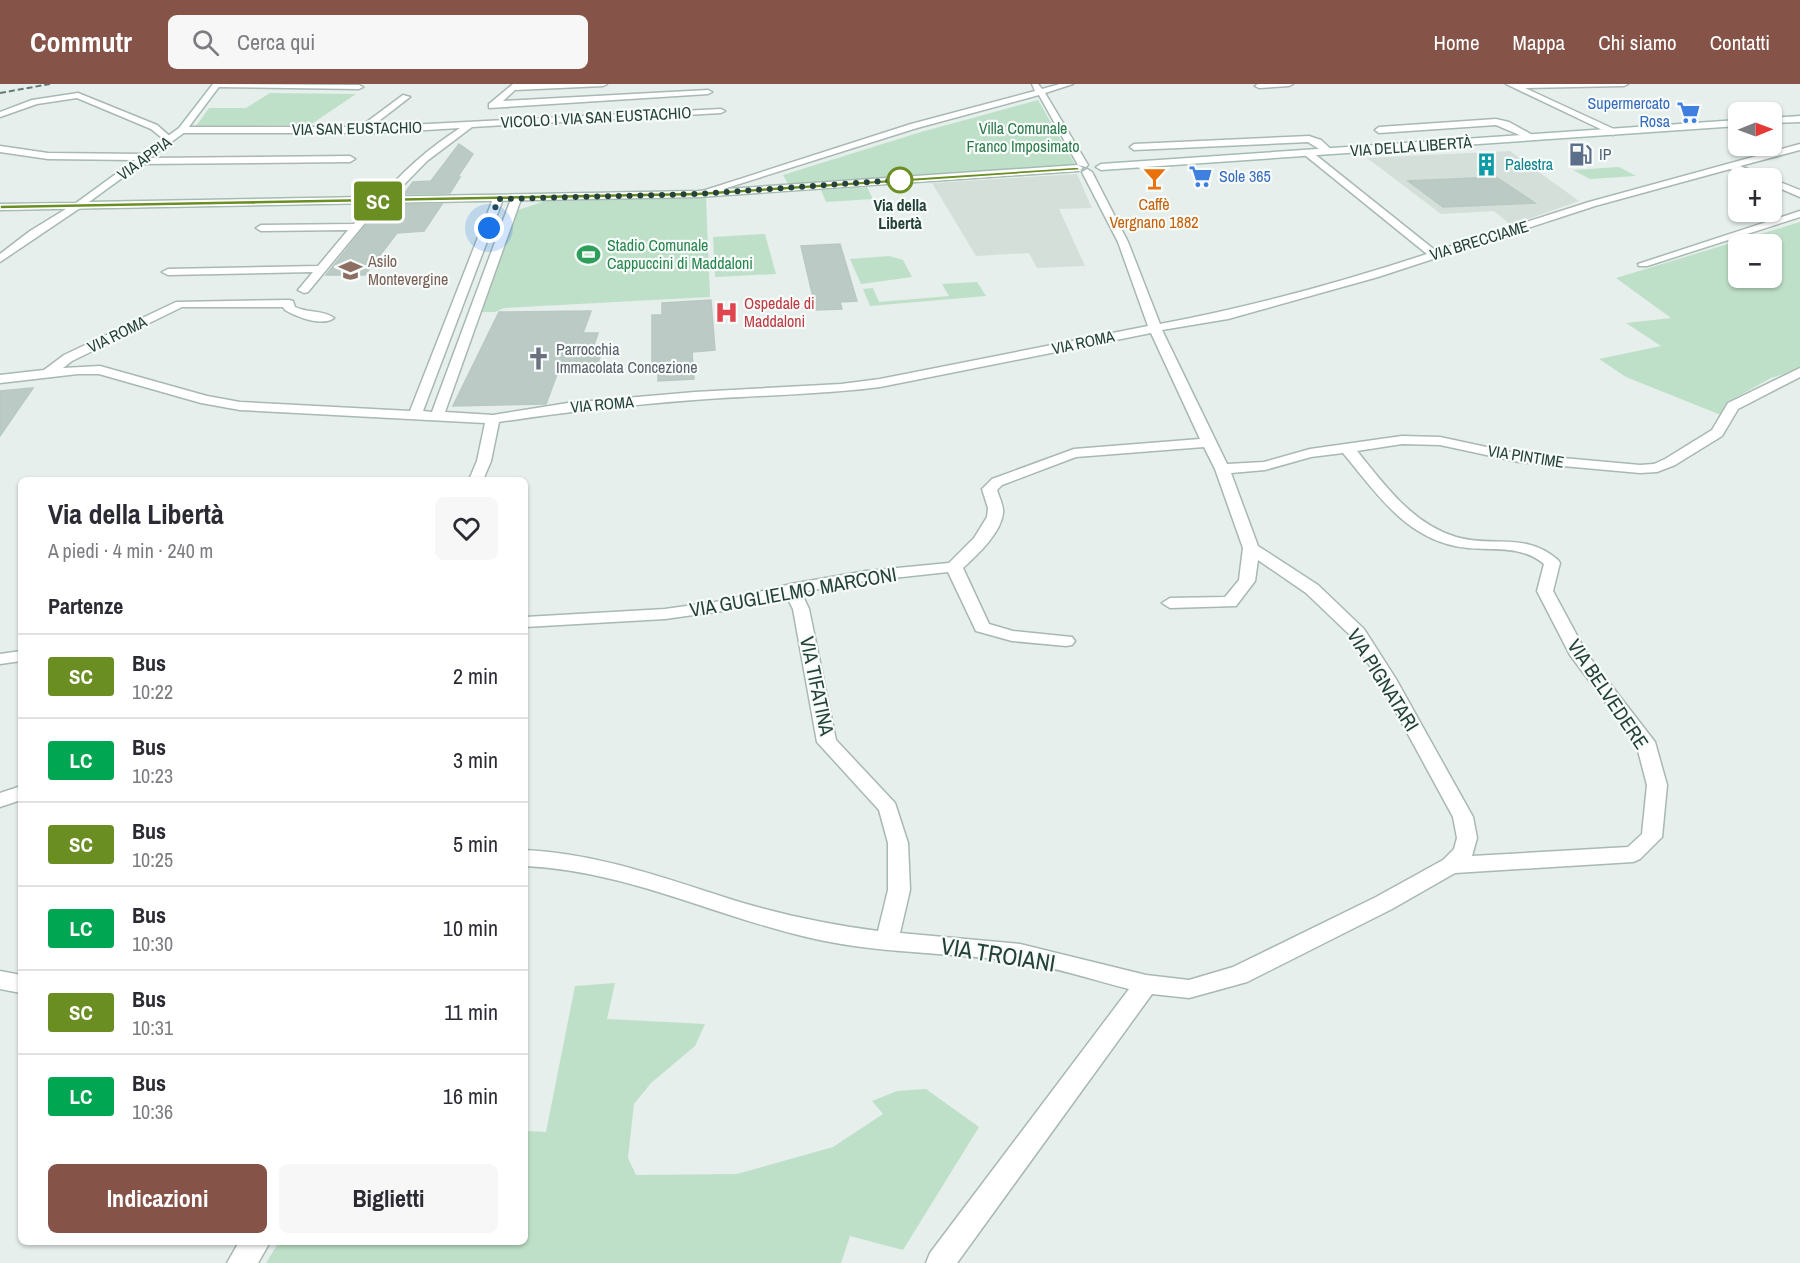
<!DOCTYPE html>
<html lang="it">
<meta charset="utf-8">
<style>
:root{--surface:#fff;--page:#f7f7f7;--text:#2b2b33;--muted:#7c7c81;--line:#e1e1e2;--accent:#855347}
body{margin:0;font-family:"Archivo Narrow",sans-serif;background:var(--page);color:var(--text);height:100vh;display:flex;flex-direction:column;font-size:22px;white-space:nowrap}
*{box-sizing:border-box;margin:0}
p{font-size:20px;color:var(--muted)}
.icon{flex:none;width:33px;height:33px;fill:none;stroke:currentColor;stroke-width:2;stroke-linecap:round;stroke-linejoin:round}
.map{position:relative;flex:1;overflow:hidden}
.side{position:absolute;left:18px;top:393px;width:510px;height:768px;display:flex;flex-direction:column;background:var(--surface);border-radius:9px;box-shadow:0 2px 4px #0004}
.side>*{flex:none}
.badge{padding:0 12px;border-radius:4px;font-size:21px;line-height:39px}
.needle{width:39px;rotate:89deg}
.fabs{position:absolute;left:1728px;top:18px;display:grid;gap:12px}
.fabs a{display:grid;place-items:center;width:54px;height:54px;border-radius:9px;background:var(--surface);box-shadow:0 2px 4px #0004;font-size:30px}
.you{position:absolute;width:30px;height:30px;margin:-15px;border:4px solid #fff;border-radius:50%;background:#1a73e8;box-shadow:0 0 0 9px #1a73e833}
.map>.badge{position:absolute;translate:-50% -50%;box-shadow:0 0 0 3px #fff}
h2{padding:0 30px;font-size:22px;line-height:54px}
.round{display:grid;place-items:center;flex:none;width:63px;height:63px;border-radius:9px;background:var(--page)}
.headline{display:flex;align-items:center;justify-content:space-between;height:102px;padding:0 30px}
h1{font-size:28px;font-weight:700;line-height:45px}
.primary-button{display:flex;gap:12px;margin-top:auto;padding:12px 30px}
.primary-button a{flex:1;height:69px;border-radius:9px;background:var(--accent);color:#fff;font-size:24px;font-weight:700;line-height:69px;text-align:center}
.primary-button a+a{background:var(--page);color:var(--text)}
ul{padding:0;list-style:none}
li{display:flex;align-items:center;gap:18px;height:84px;padding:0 30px;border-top:2px solid var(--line)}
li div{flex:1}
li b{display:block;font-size:22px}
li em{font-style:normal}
li .badge{min-width:66px;font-weight:700;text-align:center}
header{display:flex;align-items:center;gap:36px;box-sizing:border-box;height:84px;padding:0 30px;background:var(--accent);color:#fff}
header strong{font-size:28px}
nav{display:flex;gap:33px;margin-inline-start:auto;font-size:21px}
.search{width:420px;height:54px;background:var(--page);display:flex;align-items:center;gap:15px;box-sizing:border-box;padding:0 21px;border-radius:9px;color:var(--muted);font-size:22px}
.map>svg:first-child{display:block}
.built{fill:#d4dfda}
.green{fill:#bfe0c8;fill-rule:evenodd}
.building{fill:#bbcac4;stroke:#b8c9c2;stroke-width:1.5}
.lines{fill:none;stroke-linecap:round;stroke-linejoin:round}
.street-casing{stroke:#a8b8b2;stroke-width:3}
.secondary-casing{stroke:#a4bbb3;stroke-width:3}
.street{fill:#fff;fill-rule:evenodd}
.secondary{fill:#fff;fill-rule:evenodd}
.rail{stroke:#5f7d75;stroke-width:2;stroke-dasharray:6 3;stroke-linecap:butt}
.line{fill:#6b8e23;stroke:#fff;stroke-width:1.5}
.walk{stroke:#24423a;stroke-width:6;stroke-dasharray:0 10.8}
.stop-dot{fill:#fff;stroke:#6b8e23;stroke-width:3}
.labels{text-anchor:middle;stroke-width:4.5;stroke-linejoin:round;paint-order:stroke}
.far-shop-label{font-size:16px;fill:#366cbe;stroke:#f7fbf9;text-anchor:end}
.far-street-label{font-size:16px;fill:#24423a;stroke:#f7fbf9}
.far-park-label{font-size:16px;fill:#2d7a4b;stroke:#f7fbf9}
.far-service-label{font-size:16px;fill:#4e5e75;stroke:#f7fbf9;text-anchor:start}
.far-culture-label{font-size:16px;fill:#0d838f;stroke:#f7fbf9;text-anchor:start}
.far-food-label{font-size:16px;fill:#c56008;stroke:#f7fbf9}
.far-stop-label{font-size:16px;font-weight:bold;fill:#24423a;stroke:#f7fbf9}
.far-leisure-label{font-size:16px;fill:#27864d;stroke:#f7fbf9;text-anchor:start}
.far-education-label{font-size:16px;fill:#785e54;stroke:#f7fbf9;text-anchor:start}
.far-health-label{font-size:16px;fill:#be3a42;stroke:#f7fbf9;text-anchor:start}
.far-worship-label{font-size:16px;fill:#5b616d;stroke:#f7fbf9;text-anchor:start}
.street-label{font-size:20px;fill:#24423a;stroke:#f7fbf9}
.near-street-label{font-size:24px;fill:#24423a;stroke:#f7fbf9}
</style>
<header>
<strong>Commutr</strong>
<div class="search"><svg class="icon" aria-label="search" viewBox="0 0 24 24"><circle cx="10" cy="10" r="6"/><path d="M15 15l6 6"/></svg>Cerca qui</div>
<nav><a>Home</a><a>Mappa</a><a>Chi siamo</a><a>Contatti</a></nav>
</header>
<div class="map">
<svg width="1800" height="1179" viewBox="0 0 1800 1179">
<rect width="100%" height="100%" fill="#e6efeb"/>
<path class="built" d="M1510,67l69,50 -68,24 -17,-14 -53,3 -74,-56z
M1077,90l15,34 -33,1 26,57 -48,2 -8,-15 -53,3 -44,-73z"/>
<path class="green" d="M270,9l86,1 -43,29 -11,2 -106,1 13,-18h37z
M1038,16l38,66 -288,18 -5,-9 138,-43z
M1619,83l17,9 -46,3 -17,-9z
M867,103l6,12 -47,3 -5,-12z
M706,114l4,99 -206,11 -9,4h-14l34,-101 30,-10z
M1800,138v147l-29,9 -45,25 -5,12 -95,-38 -27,-18 62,-13 -35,-23 45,-5 -55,-40zM1738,160h34v34h-34z
M765,150l11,40 -61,3 -2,-40z
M889,172l14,4 9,17 -51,7 -11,-25z
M977,198l9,14 -116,10 -7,-17 10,-1 6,14 70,-6 -7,-12z
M615,899l-8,36 98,5 -10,22 -44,37 -17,21 -6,54 8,17 101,-1 96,-27 50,-33 -11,-13 25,-10 29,-2 53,38 -76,123 -53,-14 -9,27h-575l13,-21h246v-104l2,-7 19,1 29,-146z"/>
<path class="building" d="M459,60l14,10 -16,24 3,-1 -10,16 -46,1 9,-12 18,-1z
M1496,93l39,26 -92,4 -35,-26z
M442,120l-18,27 -27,2 -32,42h-39l49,-61h13l7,-9z
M840,160l17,57 -17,1 2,7 -26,1 -15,-64z
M711,216l4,50 -23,2 2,27 -36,2v-19l-6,1v-48h10v-12z
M591,227l-8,22h15l-5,15h10l-7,21h-37l-13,35 -93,2 46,-94z
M33,304l-33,48v-45z"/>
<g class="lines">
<defs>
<path id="street" d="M213,0l146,1 4,2 -4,2 -143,-2z
M513,0h94l-4,2 -88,4 -12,11 205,-11 4,2 -4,2 -219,14v-4z
M1032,0h6l4,5 18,-5h13l-28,9 43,72 -2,2 -8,-2 -39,-70 -122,33 -216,68 -8,-2 218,-70 124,-33z
M1258,0h35l-4,2 -30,2 -4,-2z
M1506,0h122l-4,2 -99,2 91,42 1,2 -4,3z
M78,9l79,32 16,14 -7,2 -15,-12 -74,-31 -40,6 -37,13v-5l32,-12z
M403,11l7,2 -39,30 350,-18 4,2 -4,2 -249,14 -45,34 -41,42 -3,1 -5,-3c23,-29 51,-53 82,-73l-85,5h-193l-4,-3 4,-3h178z
M1496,35l13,3 27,15 -7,2 -33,-14 -117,8 -4,-3 4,-3z
M1309,52l12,4 13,12 -7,2 -19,-12 -174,8 -4,-3 4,-3z
M1800,60v6l-60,16 25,10 1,2h-11l-25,-9 -135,37 -217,71 -150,42 -66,11 65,134 37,-2 46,-13 92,-13 38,1 79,17 121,11 14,-1 11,-5 47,-29 16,-27 72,-35v9l-62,32 -16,27 -47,29 -18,7 -17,1 -121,-11 -79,-17 -38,-1 -45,7c28,34 54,72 99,86 37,11 68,-6 102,23l2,3 -7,28 34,63 68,88 12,43 -5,52 -22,22 -7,3 -178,11 -63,36 -145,73 -58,16 -37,-4 -195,269h-31l4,-10 199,-264c-36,-9 -74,-22 -110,-27 -68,-10 -137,-8 -204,-23 -100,-22 -186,-68 -290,-73v-16c78,4 144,30 218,53 45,13 89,22 135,28l10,-41v-47l-9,-33 -62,-68 -24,-133 -7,-14 -64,16 -57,8 -140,8v-10l140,-8 57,-8 69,-17 75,-13 83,-8 25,-25 13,-21 1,-9 -6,-19 10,-10 82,-30 126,-10 -49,-106 -271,54c-62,8 -124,8 -186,13 -66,5 -130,12 -195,22l-8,39 -8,19h-14l8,-19 8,-38 -245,-13 -39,-7 -102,-29h-21l-78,9v-8l44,-5 20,-15 112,-53 113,-2 4,1 2,6c12,6 29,3 39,11 -12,9 -37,-1 -49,-8l-2,-3h-101l-110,54 -9,7 37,-2 107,30 33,6 170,9 83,-212 5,-3 5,3 -80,212 9,1 79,-213 5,-3 5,3 -76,213 48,3 75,-12 127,-11 146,-8 39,-5 268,-53 -30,-84 -36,-70 5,-3 5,3 36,70 32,82c90,-17 179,-41 267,-70l-121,-98v-4h6l124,99 153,-49zM1204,363l11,22 28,79 -4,32 -14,17 -55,1 -8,5 8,5 66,-2 19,-25 3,-21 48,33 45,43 27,43 75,138 4,21 -3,11 -11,11 -67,37 -143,70 -44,13 -43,-5 -126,-31 -120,-11 10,-43 -2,-47 -13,-40 -59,-63 -27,-131 -8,-17 65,-11 82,-9 28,59 36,10 54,5 6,-1 3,-4 -3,-4 -59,-6 -24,-7 -26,-56c14,-13 38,-35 40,-55 1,-7 -4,-16 -6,-23l5,-5 74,-28zM1343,369c32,38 60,82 112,93 30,7 63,-4 89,18l-7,27 33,64 66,88 11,42 -5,49 -14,13 -156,9 5,-18 -4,-21 -77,-138 -32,-50 -46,-44 -60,-39 -27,-73 34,-3 46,-13z
M0,62l48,7 97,1 4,4 201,-2 5,3 -5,3 -210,2 -3,-1 -1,-3 -88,-1 -48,-7z
M1772,95l28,11v7l-28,-12z
M366,115h6l7,7 -71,86 -4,1 -6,-3 15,-18 -145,3 -6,-3 6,-3 150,-3 30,-36 -87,1 -5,-3 5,-3 93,-1 15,-18 -5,-5z
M74,120l9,2 -83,56v-8l30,-23z
M1800,127v6l-153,49h-8l-1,-2z
M21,567v10l-21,3v-10z
M21,702v14l-21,7v-14z
M0,887l21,4v18l-21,-4z
M239,1158h31l-12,21h-31z"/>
<path id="secondary" d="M213,0h8l-36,48 -96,70 609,-11 380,-26 5,3 -5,3 -380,26 -698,13v-6l76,-1 103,-75z
M1800,32v6l-28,1v-5z
M1738,36v6l-637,44 -5,-3 5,-3z"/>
</defs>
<use href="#street" class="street-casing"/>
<use href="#secondary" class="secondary-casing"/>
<use href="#street" class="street"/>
<use href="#secondary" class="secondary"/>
<path class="rail" d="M0,9l50,-9"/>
</g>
<path class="line" d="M1078,83l2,3 -382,26 -698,13v-4l698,-13z"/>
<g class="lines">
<path class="walk" d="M489,144l9,-29 200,-5 202,-14"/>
</g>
<defs>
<symbol id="supermarket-bare" viewBox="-9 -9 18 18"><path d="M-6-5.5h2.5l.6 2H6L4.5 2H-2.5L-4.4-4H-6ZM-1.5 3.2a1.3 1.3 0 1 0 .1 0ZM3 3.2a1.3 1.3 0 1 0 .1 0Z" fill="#3f7fe0" stroke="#f7fbf9" stroke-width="2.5" paint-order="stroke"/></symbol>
<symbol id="fuel-bare" viewBox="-9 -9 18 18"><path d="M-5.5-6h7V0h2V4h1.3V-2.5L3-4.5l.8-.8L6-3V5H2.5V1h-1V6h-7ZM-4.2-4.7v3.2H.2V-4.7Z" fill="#5c6f8a" stroke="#f7fbf9" stroke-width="2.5" paint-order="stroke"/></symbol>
<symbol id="building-bare" viewBox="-9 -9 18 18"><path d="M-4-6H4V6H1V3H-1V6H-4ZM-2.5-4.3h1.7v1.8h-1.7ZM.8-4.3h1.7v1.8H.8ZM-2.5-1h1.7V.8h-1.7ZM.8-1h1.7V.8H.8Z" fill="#0f9aa8" stroke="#f7fbf9" stroke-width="2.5" paint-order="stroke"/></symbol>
<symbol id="bar-bare" viewBox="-9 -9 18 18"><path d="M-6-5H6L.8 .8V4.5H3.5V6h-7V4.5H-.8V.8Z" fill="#e8710a" stroke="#f7fbf9" stroke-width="2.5" paint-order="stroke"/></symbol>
<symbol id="stadium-bare" viewBox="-9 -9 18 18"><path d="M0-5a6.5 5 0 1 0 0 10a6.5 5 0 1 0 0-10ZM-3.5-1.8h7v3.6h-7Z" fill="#2e9e5b" stroke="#f7fbf9" stroke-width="2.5" paint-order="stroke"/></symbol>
<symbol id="school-bare" viewBox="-9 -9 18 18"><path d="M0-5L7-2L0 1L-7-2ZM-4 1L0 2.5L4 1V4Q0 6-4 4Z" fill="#8d6e63" stroke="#f7fbf9" stroke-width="2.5" paint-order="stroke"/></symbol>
<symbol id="hospital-bare" viewBox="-9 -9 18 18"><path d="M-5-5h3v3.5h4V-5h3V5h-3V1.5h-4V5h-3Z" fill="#e0444e" stroke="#f7fbf9" stroke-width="2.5" paint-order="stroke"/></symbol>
<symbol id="church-bare" viewBox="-9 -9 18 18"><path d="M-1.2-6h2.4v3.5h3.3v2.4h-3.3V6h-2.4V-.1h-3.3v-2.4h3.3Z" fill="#6b7280" stroke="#f7fbf9" stroke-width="2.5" paint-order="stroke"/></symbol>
</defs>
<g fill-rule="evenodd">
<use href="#supermarket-bare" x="1672" y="12" width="33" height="33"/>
<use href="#fuel-bare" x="1564" y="54" width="33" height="33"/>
<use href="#building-bare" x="1470" y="64" width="33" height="33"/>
<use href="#supermarket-bare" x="1184" y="76" width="33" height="33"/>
<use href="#bar-bare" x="1138" y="78" width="33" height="33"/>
<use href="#stadium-bare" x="572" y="154" width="33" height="33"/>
<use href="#school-bare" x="334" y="170" width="33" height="33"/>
<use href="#hospital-bare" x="710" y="212" width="33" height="33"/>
<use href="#church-bare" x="522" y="258" width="33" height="33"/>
</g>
<circle class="stop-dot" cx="900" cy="96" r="12"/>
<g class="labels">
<g class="far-shop-label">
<text x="1670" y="25">Supermercato<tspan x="1670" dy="18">Rosa</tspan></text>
<text x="1219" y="98" text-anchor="start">Sole 365</text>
</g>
<g class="far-street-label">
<text transform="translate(596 33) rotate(-3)" y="6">VICOLO I VIA SAN EUSTACHIO</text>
<text transform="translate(357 44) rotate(-1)" y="6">VIA SAN EUSTACHIO</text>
<text transform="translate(1411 62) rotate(-4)" y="6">VIA DELLA LIBERTÀ</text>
<text transform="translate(144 74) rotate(-36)" y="6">VIA APPIA</text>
<text transform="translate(1479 156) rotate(-17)" y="6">VIA BRECCIAME</text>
<text transform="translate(117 250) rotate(-26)" y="6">VIA ROMA</text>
<text transform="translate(1083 258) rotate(-12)" y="6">VIA ROMA</text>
<text transform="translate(602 320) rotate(-5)" y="6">VIA ROMA</text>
<text transform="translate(1526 372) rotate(9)" y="6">VIA PINTIME</text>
</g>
<g class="far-park-label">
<text x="1023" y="50">Villa Comunale<tspan x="1023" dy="18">Franco Imposimato</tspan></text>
</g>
<g class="far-service-label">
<text x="1599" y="76">IP</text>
</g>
<g class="far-culture-label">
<text x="1505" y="86">Palestra</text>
</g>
<g class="far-food-label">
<text x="1154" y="126">Caffè<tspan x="1154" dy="18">Vergnano 1882</tspan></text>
</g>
<g class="far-stop-label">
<text x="900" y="127">Via della<tspan x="900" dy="18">Libertà</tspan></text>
</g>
<g class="far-leisure-label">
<text x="607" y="167">Stadio Comunale<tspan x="607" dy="18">Cappuccini di Maddaloni</tspan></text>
</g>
<g class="far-education-label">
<text x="368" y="183">Asilo<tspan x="368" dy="18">Montevergine</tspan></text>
</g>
<g class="far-health-label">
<text x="744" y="225">Ospedale di<tspan x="744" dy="18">Maddaloni</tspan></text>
</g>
<g class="far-worship-label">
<text x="556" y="271">Parrocchia<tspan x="556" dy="18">Immacolata Concezione</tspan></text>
</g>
<g class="street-label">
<text transform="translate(793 508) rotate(-10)" y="7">VIA GUGLIELMO MARCONI</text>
<text transform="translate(1383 596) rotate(58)" y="7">VIA PIGNATARI</text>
<text transform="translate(817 602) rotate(78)" y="7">VIA TIFATINA</text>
<text transform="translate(1608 610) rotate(56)" y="7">VIA BELVEDERE</text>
</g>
<g class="near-street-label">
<text transform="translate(998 871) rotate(9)" y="8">VIA TROIANI</text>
</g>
</g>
</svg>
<div class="fabs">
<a><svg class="needle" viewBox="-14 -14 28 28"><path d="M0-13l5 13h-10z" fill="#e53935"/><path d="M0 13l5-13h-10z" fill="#7c7c81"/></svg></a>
<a>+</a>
<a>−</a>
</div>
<div class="you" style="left:489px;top:144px"></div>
<b class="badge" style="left:378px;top:117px;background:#6b8e23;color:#fff">SC</b>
<section class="side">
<div class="headline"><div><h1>Via della Libertà</h1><p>A piedi · 4 min · 240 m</p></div><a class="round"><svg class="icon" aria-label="heart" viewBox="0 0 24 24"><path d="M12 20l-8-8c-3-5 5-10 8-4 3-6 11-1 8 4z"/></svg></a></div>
<h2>Partenze</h2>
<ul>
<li><span class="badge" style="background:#6b8e23;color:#fff">SC</span><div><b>Bus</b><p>10:22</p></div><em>2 min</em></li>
<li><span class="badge" style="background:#00a651;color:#fff">LC</span><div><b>Bus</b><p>10:23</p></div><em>3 min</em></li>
<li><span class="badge" style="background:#6b8e23;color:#fff">SC</span><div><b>Bus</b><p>10:25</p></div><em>5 min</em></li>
<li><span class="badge" style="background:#00a651;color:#fff">LC</span><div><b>Bus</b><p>10:30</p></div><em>10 min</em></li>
<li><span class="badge" style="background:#6b8e23;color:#fff">SC</span><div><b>Bus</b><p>10:31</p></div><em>11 min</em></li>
<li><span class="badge" style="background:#00a651;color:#fff">LC</span><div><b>Bus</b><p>10:36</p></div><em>16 min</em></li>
</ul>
<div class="primary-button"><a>Indicazioni</a><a>Biglietti</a></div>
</section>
</div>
